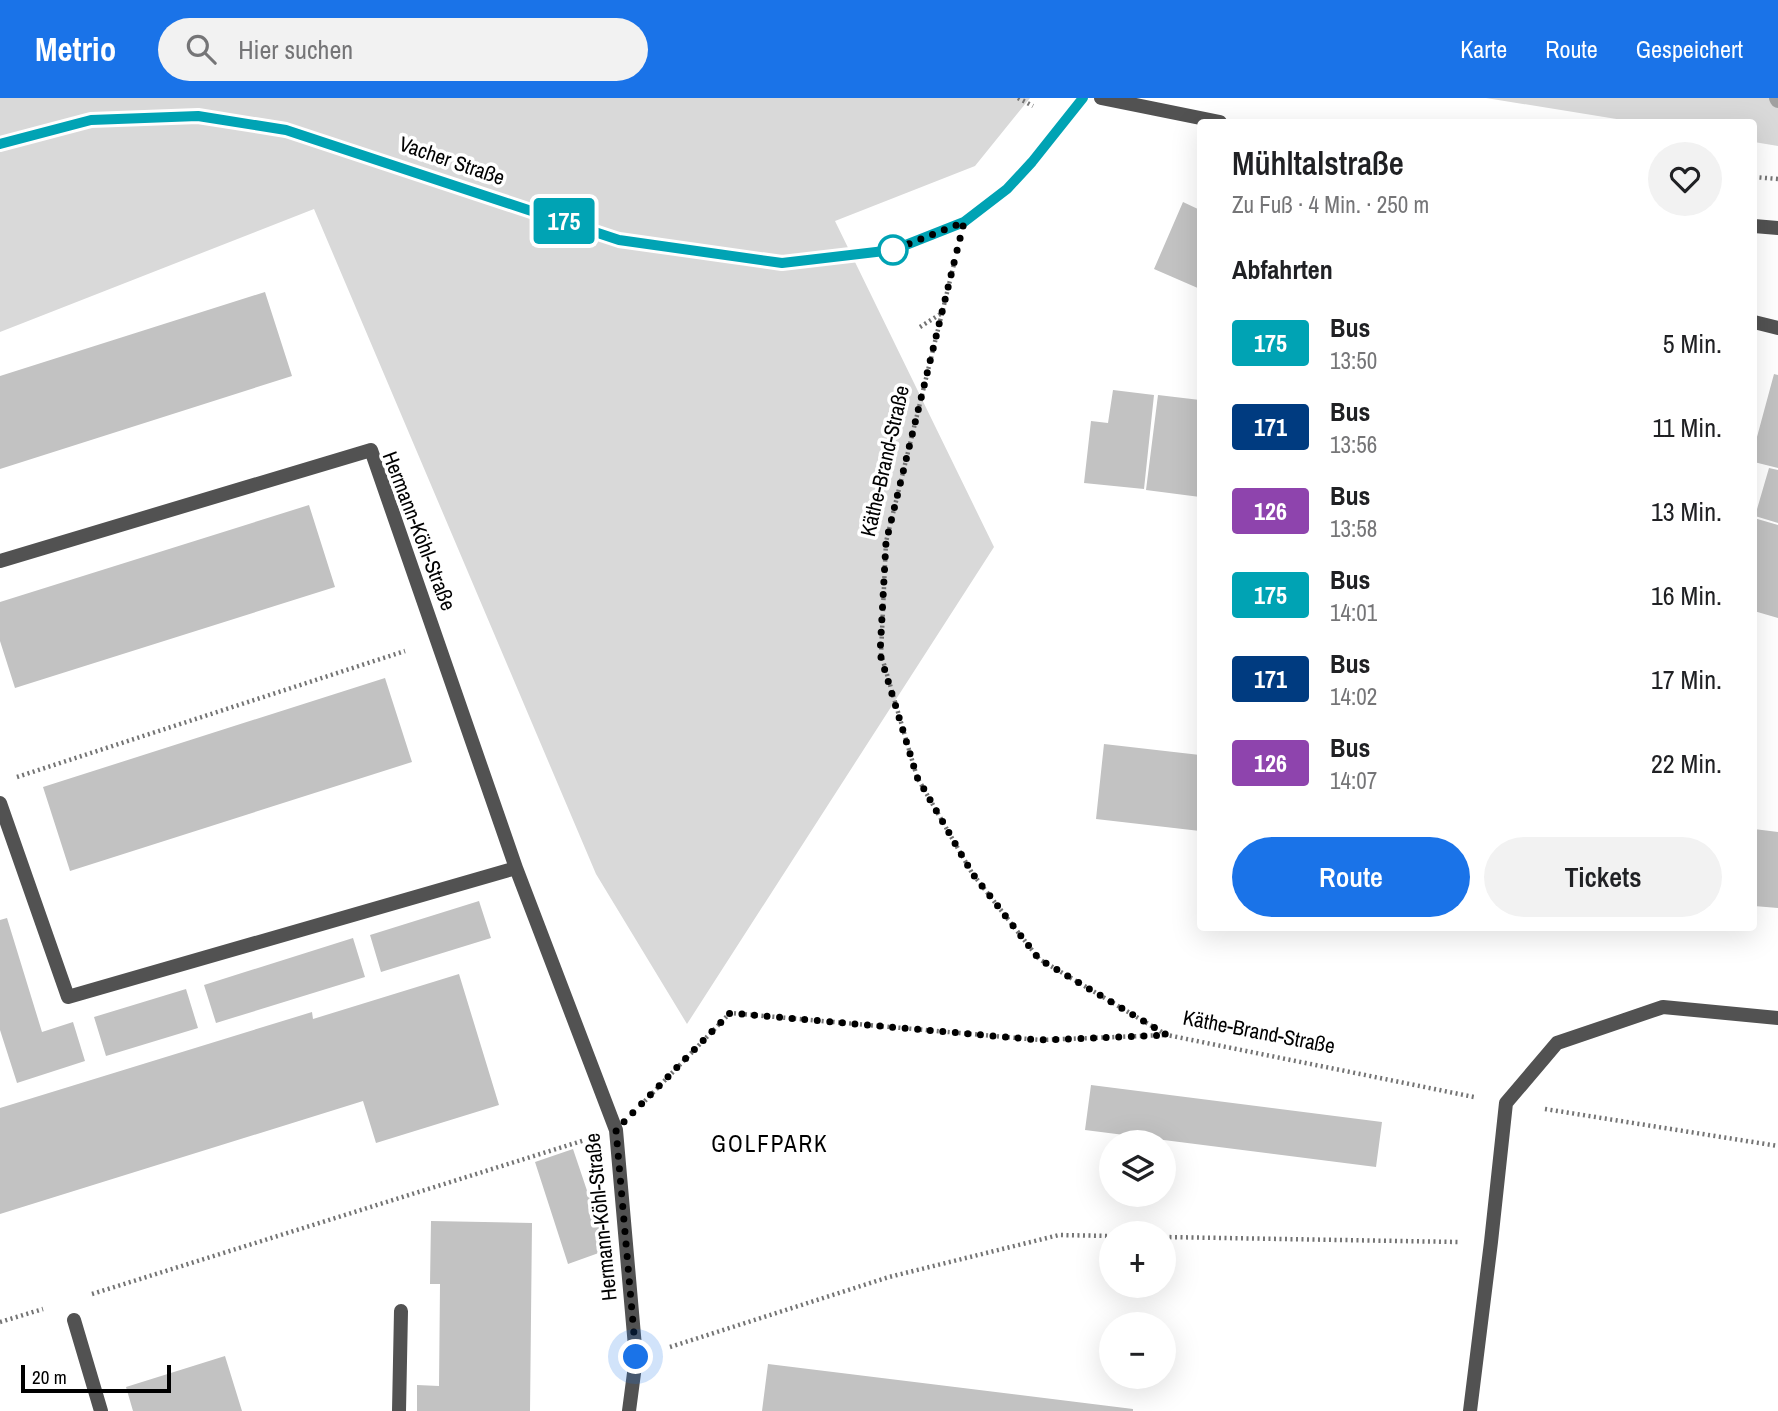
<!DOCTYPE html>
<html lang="de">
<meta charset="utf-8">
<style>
:root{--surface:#fff;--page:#f2f2f2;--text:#202124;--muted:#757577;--accent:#1a73e8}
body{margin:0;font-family:"Archivo Narrow",sans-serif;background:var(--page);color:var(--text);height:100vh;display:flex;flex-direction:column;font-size:26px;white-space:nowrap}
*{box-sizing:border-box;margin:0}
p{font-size:23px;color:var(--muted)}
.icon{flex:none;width:38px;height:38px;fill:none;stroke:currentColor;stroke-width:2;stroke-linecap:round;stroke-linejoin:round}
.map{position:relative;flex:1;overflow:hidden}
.details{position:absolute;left:1197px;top:21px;width:560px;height:812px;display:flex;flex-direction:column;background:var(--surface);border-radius:7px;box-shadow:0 7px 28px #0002}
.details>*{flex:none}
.badge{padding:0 14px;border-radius:5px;font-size:24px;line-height:46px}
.tools{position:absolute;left:1099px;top:1032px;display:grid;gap:14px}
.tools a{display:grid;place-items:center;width:77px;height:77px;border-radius:50%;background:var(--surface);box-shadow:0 7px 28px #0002;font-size:35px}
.scale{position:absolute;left:21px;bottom:18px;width:150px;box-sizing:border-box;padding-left:7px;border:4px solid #000;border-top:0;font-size:19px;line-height:24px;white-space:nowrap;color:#000;-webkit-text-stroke:5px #fff;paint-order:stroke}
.you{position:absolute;width:35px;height:35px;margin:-18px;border:5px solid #fff;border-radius:50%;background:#1a73e8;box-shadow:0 0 0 10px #1a73e833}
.map>.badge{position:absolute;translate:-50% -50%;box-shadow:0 0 0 4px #fff}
h2{padding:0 35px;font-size:26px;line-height:63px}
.round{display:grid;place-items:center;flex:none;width:74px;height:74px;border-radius:37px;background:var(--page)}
.headline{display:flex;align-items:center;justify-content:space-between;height:119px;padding:0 35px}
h1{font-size:33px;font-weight:600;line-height:52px}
.action{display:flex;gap:14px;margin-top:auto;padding:14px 35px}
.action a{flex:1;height:80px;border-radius:42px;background:var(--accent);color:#fff;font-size:28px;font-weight:600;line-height:80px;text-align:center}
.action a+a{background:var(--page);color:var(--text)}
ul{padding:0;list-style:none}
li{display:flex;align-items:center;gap:21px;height:84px;padding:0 35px}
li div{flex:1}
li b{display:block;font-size:26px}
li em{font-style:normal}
li .badge{min-width:77px;font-weight:700;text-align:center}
header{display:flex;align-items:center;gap:42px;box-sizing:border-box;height:98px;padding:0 35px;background:var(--accent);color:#fff}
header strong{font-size:33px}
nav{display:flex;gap:38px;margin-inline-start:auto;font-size:24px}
.search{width:490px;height:63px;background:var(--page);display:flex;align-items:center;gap:18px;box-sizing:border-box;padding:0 24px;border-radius:38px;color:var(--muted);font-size:26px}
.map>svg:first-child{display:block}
.green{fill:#d9d9d9}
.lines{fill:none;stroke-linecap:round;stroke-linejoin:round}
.stream{stroke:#a0a0a0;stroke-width:16}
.building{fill:#c2c2c2}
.path{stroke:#747474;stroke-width:4.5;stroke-dasharray:2 3.5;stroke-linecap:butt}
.service{stroke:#525252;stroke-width:14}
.minor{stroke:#525252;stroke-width:14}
.tertiary{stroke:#525252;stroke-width:14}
.line-casing{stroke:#fff;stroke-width:16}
.line{stroke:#00a3b4;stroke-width:10}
.walk{stroke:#000;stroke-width:7;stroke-dasharray:0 12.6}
.stop-dot{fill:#fff;stroke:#00a3b4;stroke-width:3.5}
.labels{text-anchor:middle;stroke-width:7;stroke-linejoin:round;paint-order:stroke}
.street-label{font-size:21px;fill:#000;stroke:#fff}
.neighbourhood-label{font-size:23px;letter-spacing:2px;fill:#000;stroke:#fff}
</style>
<header>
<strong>Metrio</strong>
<div class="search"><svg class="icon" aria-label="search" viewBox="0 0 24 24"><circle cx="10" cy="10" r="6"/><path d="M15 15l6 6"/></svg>Hier suchen</div>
<nav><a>Karte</a><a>Route</a><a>Gespeichert</a></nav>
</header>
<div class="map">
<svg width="1778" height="1313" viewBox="0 0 1778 1313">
<rect width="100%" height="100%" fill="#fff"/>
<path class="green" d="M0,0h1030l-55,68 -140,55 159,326 -307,477 -91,-150 -282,-665 -314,123z
M1486,0h292v48l-24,-4v-20h-119z"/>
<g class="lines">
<path class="stream" d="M1777,0l1,2"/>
</g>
<path class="building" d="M1183,104l17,8v79l-46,-20z
M265,194l27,84 -292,93v-93z
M1774,276l4,1v93l-24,-6v-14z
M1113,292l41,5 -10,94 -60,-6 7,-62 17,2z
M1158,297l42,5 -2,38h2v59l-54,-7z
M1769,370l9,2v53l-23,-7z
M309,407l26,82 -320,101 -15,-47v-39z
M1754,420l24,7v93l-24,-7z
M385,580l27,84 -342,109 -27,-84z
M1104,646l96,11v76l-104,-12z
M1754,731l24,3v76l-24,-2z
M479,803l12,37 -110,34 -11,-37z
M7,820l35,114 31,-10 12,39 -68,22 -17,-53v-110z
M353,840l12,39 -149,46 -12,-38z
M459,876l40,131 -123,38 -13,-42 -363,113v-106l312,-96 1,7z
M186,891l12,39 -92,28 -12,-39z
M1091,987l291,37 -6,45 -291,-37z
M573,1051l34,101 -39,14 -33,-102z
M431,1123l101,2 -2,188h-113v-26l22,1 1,-102h-10z
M225,1258l17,55h-109l-7,-24z
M768,1266l365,45v2h-371z"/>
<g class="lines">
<path class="path" d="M1018,0l15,8
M1754,79l24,2
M955,162l-69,282 -5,112 36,123 55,96 67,86 128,76 307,62
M920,229l22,-14
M17,679l388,-126
M641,1007l89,-92 310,27 126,-5
M1545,1011l233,37
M1164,1139l295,5
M92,1196l493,-154
M0,1224l43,-13
M670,1249l219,-70 170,-42 52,1"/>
<path class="service" d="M1754,224l24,6
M74,1222l27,91
M399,1313l2,-100"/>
<path class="minor" d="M0,463l371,-111 145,418
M0,705l68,194 448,-129 100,262 20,228 -7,53
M1470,1313l21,-169 15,-139 51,-60 106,-36 115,11"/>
<path class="tertiary" d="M1101,0l119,24
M0,46l91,-24 107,-4 88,14 333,110 163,23 111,-13 71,-28 43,-33 25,-27 51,-64
M1754,128l24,2"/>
</g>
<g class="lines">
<defs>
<path id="line" d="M0,46l91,-24 107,-4 88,14 333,110 163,23 111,-13 71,-28 43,-33 25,-27 51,-64"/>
</defs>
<use href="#line" class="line-casing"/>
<use href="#line" class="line"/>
<path class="walk" d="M636,1259l-20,-227 114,-117 310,27 127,-5 -128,-76 -67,-86 -55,-96 -37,-123 6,-112 78,-320 -71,28"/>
</g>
<circle class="stop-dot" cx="893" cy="152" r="14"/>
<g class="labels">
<g class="street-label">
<text transform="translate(452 63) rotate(19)" y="7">Vacher Straße</text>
<text transform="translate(885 363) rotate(-77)" y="7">Käthe-Brand-Straße</text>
<text transform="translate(419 433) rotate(69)" y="7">Hermann-Köhl-Straße</text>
<text transform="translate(1259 934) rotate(11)" y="7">Käthe-Brand-Straße</text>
<text transform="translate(601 1119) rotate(-96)" y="7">Hermann-Köhl-Straße</text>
</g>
<g class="neighbourhood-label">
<text x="770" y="1054">GOLFPARK</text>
</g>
</g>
</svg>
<div class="tools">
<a><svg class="icon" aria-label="layers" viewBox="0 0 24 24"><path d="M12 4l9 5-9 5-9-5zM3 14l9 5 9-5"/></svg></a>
<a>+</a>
<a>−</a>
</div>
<div class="scale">20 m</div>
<div class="you" style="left:636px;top:1259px"></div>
<b class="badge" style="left:564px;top:123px;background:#00a3b4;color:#fff">175</b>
<section class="details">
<div class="headline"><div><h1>Mühltalstraße</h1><p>Zu Fuß · 4 Min. · 250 m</p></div><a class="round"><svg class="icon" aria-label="heart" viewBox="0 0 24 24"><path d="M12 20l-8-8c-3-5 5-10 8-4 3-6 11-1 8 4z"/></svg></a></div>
<h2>Abfahrten</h2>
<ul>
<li><span class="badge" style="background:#00a3b4;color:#fff">175</span><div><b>Bus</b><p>13:50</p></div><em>5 Min.</em></li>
<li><span class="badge" style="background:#003b80;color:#fff">171</span><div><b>Bus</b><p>13:56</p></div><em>11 Min.</em></li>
<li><span class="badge" style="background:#8e44ad;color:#fff">126</span><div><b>Bus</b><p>13:58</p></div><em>13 Min.</em></li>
<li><span class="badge" style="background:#00a3b4;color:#fff">175</span><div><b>Bus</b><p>14:01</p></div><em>16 Min.</em></li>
<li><span class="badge" style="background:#003b80;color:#fff">171</span><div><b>Bus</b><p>14:02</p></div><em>17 Min.</em></li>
<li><span class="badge" style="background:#8e44ad;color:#fff">126</span><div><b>Bus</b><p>14:07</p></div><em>22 Min.</em></li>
</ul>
<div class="action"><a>Route</a><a>Tickets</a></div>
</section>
</div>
